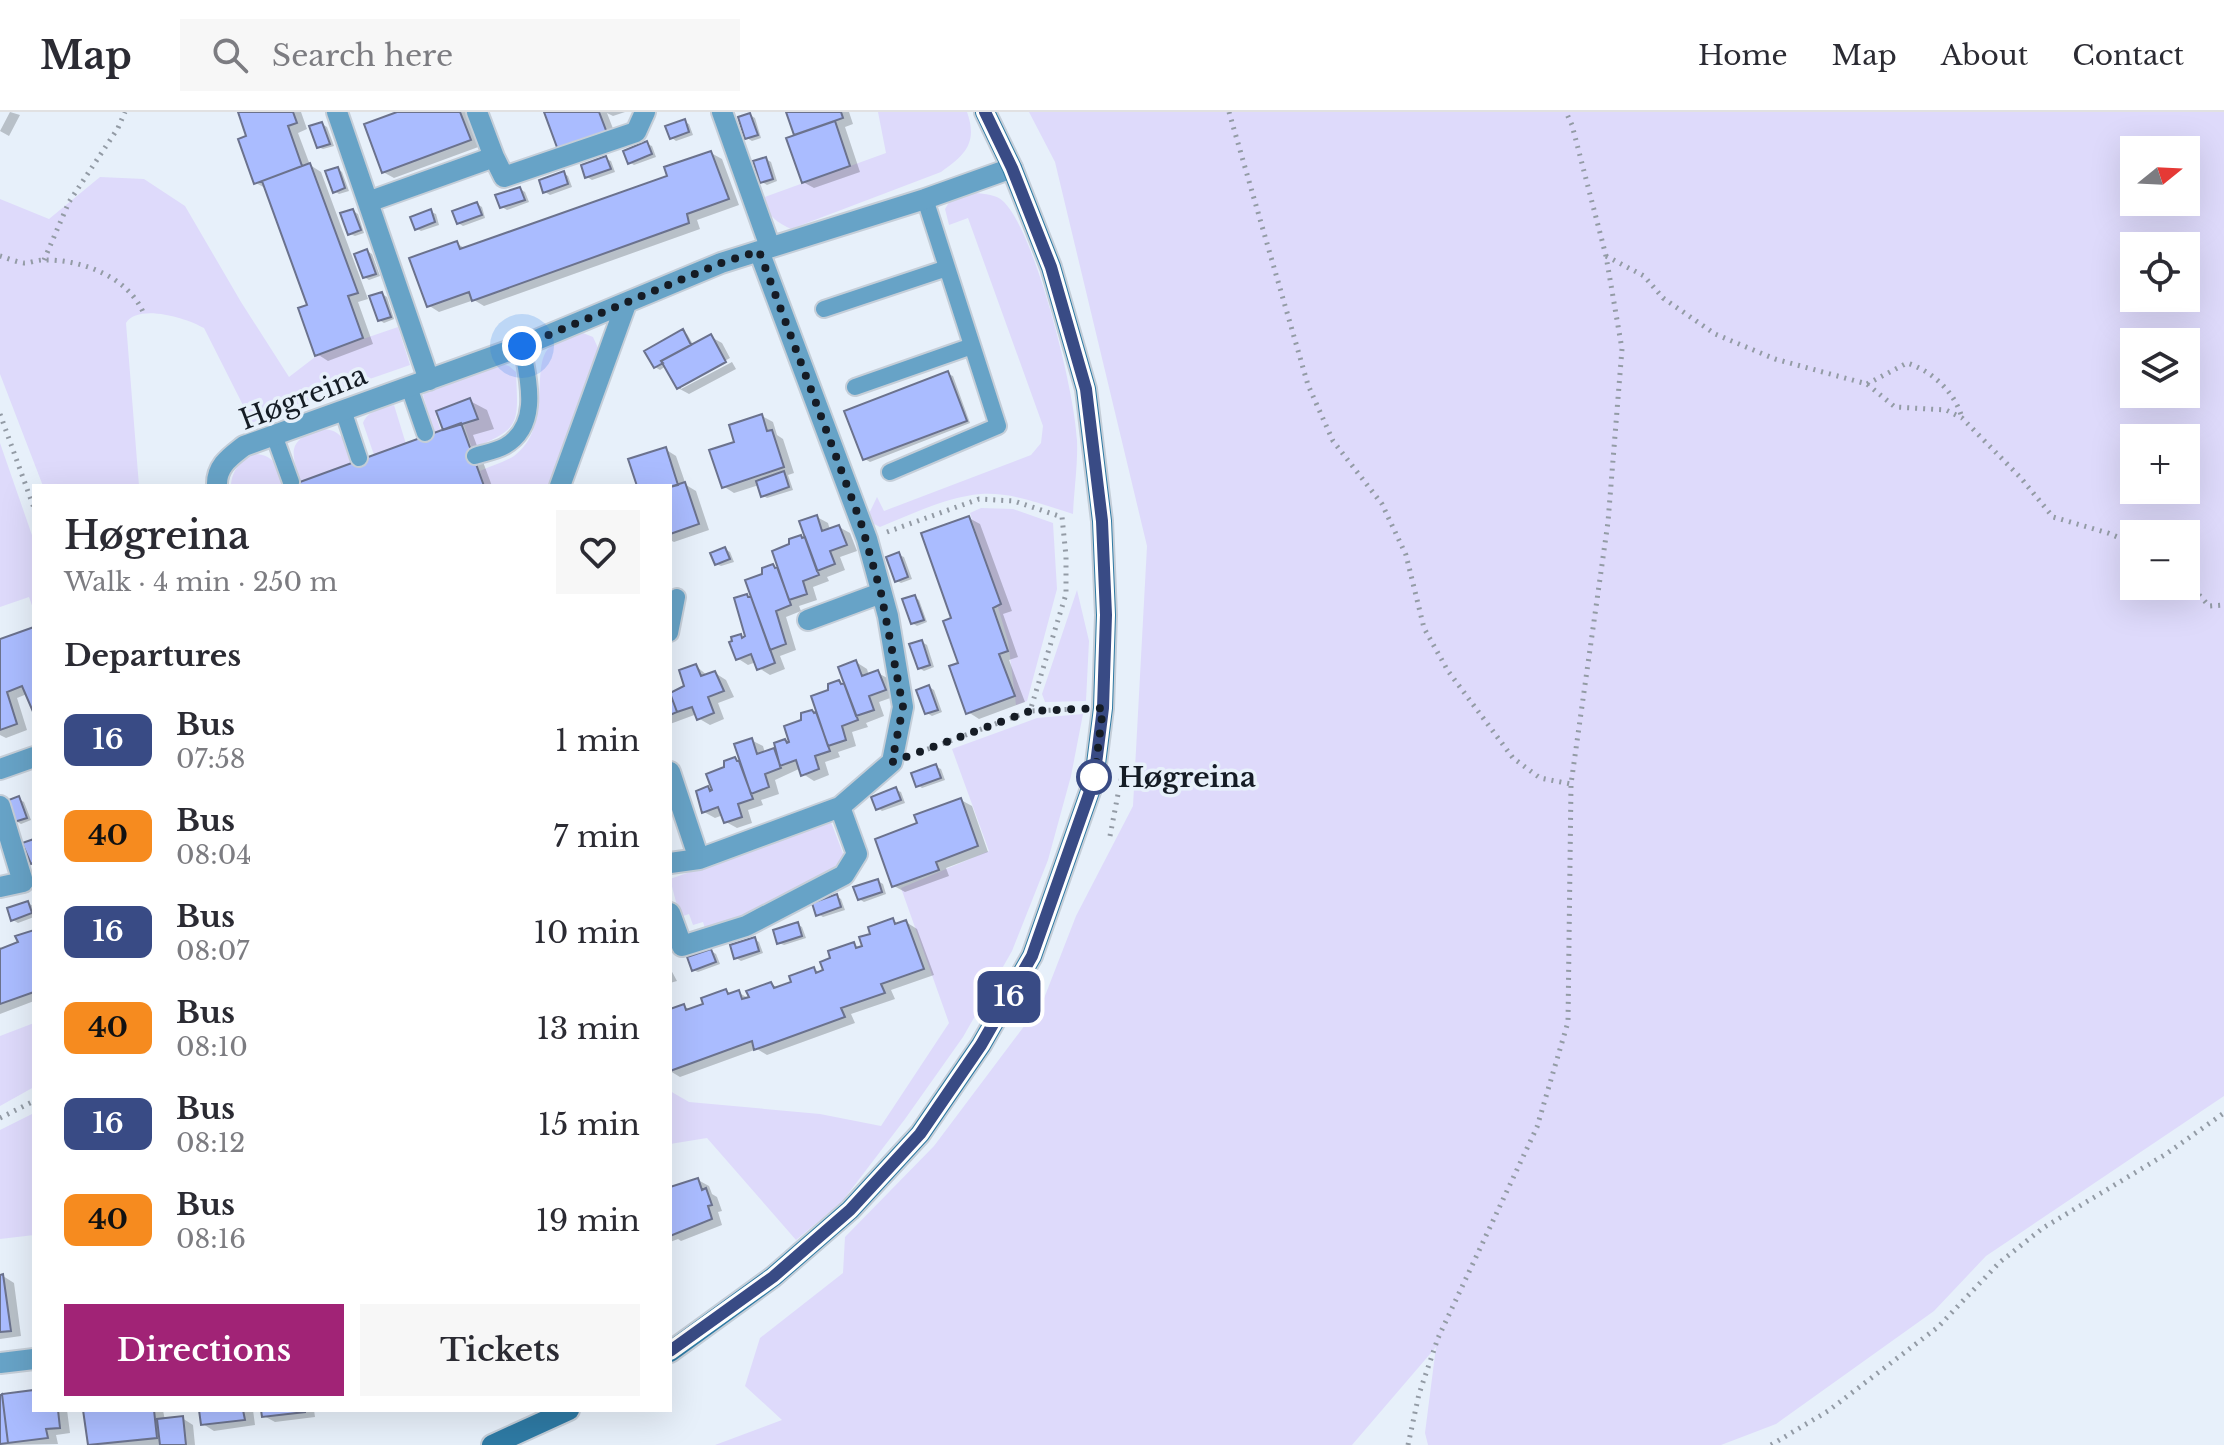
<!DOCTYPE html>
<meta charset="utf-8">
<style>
:root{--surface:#fff;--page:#f7f7f7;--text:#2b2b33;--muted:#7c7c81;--line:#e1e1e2;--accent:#a12376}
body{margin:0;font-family:"Libre Baskerville",serif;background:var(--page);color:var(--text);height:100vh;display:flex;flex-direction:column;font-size:30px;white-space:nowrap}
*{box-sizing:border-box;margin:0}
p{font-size:26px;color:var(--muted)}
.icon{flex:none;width:44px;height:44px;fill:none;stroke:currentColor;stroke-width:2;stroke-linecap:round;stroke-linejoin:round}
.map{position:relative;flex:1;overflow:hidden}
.panel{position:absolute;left:32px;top:372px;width:640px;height:928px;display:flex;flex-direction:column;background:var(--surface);border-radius:0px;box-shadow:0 8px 32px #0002}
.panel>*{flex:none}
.badge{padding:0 16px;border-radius:12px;font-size:28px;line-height:52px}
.needle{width:52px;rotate:72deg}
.controls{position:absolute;left:2120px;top:24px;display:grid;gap:16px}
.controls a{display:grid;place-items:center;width:80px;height:80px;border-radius:0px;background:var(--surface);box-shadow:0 8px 32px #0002;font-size:40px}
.you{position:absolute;width:40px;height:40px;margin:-20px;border:6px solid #fff;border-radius:50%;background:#1a73e8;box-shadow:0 0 0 12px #1a73e833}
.map>.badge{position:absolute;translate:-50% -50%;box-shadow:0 0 0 4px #fff}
h2{padding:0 32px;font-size:30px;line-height:72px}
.round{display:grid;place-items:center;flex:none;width:84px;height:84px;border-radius:0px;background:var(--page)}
.headline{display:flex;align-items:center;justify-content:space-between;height:136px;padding:0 32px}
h1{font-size:38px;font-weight:600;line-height:60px}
.primary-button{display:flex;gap:16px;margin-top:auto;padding:16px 32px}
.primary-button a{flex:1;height:92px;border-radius:0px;background:var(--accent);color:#fff;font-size:32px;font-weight:600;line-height:92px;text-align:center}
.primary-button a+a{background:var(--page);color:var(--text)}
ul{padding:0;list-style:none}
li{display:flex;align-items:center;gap:24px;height:96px;padding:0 32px}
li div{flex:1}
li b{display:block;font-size:30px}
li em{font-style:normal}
li .badge{min-width:88px;font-weight:700;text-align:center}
header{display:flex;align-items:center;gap:48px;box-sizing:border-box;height:112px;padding:0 40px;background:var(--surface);border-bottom:2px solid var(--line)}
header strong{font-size:38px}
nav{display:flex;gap:44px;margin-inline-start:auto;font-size:28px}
.search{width:560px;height:72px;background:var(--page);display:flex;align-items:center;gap:20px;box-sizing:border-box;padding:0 28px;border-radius:0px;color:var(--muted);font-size:30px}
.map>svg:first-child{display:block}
.green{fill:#dedafb;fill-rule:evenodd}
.shadow{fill:#0003}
.building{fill:#aabcff;stroke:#6b728d;stroke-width:2}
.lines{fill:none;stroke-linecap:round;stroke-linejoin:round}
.lane-casing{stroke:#c5ced8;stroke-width:20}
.street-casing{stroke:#c5ced8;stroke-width:24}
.secondary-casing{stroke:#c5ced8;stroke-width:24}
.path{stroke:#939ba5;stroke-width:5;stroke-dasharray:2 6;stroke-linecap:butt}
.lane{stroke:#67a3c7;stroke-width:16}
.street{stroke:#67a3c7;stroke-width:20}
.secondary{stroke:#2e7aa4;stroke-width:20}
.line-casing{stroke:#fff;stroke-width:18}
.line{stroke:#394b85;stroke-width:12}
.walk{stroke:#151c25;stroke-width:8;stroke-dasharray:0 14.4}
.stop-dot{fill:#fff;stroke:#394b85;stroke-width:4}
.labels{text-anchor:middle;stroke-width:7;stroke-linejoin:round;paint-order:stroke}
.street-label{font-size:28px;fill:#151c25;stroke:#e7f0fa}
.stop-label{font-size:28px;font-weight:bold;fill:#151c25;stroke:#e7f0fa;text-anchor:start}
</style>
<header>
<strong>Map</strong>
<div class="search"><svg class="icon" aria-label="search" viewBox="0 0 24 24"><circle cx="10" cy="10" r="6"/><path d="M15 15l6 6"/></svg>Search here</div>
<nav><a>Home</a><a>Map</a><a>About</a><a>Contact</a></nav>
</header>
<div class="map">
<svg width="2224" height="1333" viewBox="0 0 2224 1333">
<rect width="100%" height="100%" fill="#e7f0fa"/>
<path class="green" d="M878,0h89c11,31 -2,43 -26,60l-150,57c-16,-7 -23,-15 -32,-30l127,-46z
M1029,0h1195v984l-238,160 -52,55 -158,113 -55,21h-293l-3,-12 11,-86 -84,98h-637l67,-25 -37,-34 15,-48 83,-65 2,-36 89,-91 109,-145 33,-85 57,-110 14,-260 -92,-384zM2134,38h52v52h-52zM2134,134h52v52h-52zM2134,230h52v52h-52zM2134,326h52v52h-52zM2134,422h52v52h-52z
M100,65l44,2 41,27 56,96 48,75 30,-23 79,-27 12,38 -121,42 -37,16 -48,-95c-17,-10 -66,-25 -78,-5l13,163h-96l-43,-112v-175l49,20z
M975,81c10,1 21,1 29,9 32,32 71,190 73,238 1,24 -3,50 -4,74 -29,-9 -60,-22 -92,-20 -35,3 -69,20 -101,33l-14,-7 11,-23 7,14 147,-56 10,-12 2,-17 -75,-208 -19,7 -4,-16 6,-10z
M583,221l10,4 5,11 -5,28 -42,110h-66l-5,-15c11,-5 24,-9 34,-15 39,-28 16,-90 35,-108 9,-9 22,-12 34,-15z
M502,252l7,2 7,6c2,51 6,57 -44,76l-8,-23 9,-3 -6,-17 -31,11 5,15 -7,2 -11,-38 6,-5z
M394,293l12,39 -32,11 -11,-32c5,-13 19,-14 31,-18z
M319,317c24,-1 27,14 34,34l-53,19c-8,-30 -14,-40 19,-53z
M0,331l34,98v70l-5,-14 -29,10z
M255,342c21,1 23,15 30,32h-54c1,-17 10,-25 24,-32z
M981,396l32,1 40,14 4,66 -30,112 -11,4 -8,-64 -38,-128z
M1077,478l12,51 -3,60 -41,1 -3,-8z
M1083,602l-12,62 -23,84 -36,91 -49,86 -58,82 -64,84 -45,37 -89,-102 -37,6v-53l19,11 131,12 61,12 68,-103 -48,-135 88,-37 -37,-102 85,-31z
M831,710l13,34 -8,13 -81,46 -49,17 -3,-10 -10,3 -4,-11 -9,3 -10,-38z
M34,911v64l-34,19v-70z
M34,1001v122l-34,4v-109z"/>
<path class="shadow" d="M10,0l10,3 -11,21 -9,-5z
M240,0h61l6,17 -9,4 12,32 11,7 47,127 -10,3 15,42 -45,17 -11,-7 -8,-47 -42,-118 -11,-6 -7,-46z
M403,0h65l13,34 -87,32 -11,-6z
M546,0h79l-12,4 -6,-3 10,26z
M788,0h61l4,12 -8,3 15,45 -46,16 -11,-6 -6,-45z
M750,3l5,3 6,20 -9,3 -5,-3z
M684,10l5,2 4,11 -17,6 -4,-3z
M322,12l5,3 7,19 -11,3 -5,-2z
M647,32l5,2 4,11 -22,8 -5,-3z
M711,41l11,6 17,46 -42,15 3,9 -216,77 -10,-6 -35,12 -11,-7 28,-62 10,6 204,-72z
M606,47l5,2 4,11 -23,8 -5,-3z
M766,47l5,3 6,19 -10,4 -5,-3z
M338,57l4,3 7,19 -10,3 -5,-3z
M563,61l5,3 4,11 -22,8 -5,-3z
M520,77l5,3 4,10 -22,8 -5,-3z
M477,92l5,3 3,11 -22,8 -5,-3z
M353,99l5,3 6,19 -9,3 -5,-2z
M431,100l5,2 3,11 -18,6 -5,-3z
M367,139l5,3 8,22 -11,4 -5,-3z
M382,182l5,3 7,22 -10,4 -5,-3z
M683,220l4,2 7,12 17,-9 11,6 8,15 -49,27v4l51,-27 4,7 -47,25 -11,-6 -12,-22 -6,4 -5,-3z
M948,262l5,2 17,47 -100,39 -5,-3z
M470,289l17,9 7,19 -21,6 19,51h-198l151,-55z
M762,304l11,6 4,13 6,4 11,34 -6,2 5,15 -26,8 -5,-3 -3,-10 -25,8 -11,-7 14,-42z
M665,337l11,7 10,29 10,6 13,39 -35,12 -4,-2v-54z
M817,405l11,6 2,7 9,-3 11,6 7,18 -17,6 5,13 -18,7 2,4 -16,6 4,13 -18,6 2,5 -15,6 10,33 -16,6 5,13 -15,6 -11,-7 -3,-6 -8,3 -11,-7 3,-22 9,5 -2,-45 7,4 10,-24 9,-10 8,4 10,-24 10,-9 7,4z
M969,406l11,6 32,87 -9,3 15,43 -9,3 16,42 -46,17 -11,-7 -14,-93z
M725,437l5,3 4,10 -13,4 -5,-2z
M899,443l5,2 8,22 -11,4 -4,-2z
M914,485l5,3 8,22 -10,4 -5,-3z
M34,517v80l-7,-15 -10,4 10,32 -21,8 -6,-3v-94z
M922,530l5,3 7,22 -10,4 -5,-3z
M856,550l11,7 2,7 9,-3 11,6 7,17 -17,6 5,14 -18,7 2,4 -16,5 4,14 -18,6 2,5 -15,5 4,13 -15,6 -11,-7 -2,-6 -26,12 4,14 -18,6 2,5 -15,5 4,13 -15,5 -11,-6 -3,-7 -8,3 -11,-6 4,-23 8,4 10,-24 9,-10 8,4 8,-23 12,6 2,7 13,-4 7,-8 8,5 10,-25 9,-9 8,4 10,-25 9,-9 9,5z
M696,554l12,10 7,-3 11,7 8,17 -16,6 6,16 -14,6 -12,-7 -1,-4 -27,10v-30l17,-7z
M929,575l5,3 8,22 -10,4 -5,-3z
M936,655l5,2 4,11 -23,8 -4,-3z
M896,678l5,2 4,11 -23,8 -4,-3z
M19,687l5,3 7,18 -10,4 -5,-3z
M961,688l11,6 16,46 -42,16 3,8 -44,16 -11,-6 26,-61z
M878,769l5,3 3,10 -22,8 -5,-3z
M836,784l5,3 4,11 -22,7 -5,-3z
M28,791l5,3 1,11 -16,6 -5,-3z
M892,808l8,5 6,-3 11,7 17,46 -43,15 4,9 -44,15 4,9 -88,32 -10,-6 -77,28 -10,-6v-60l13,-5 8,4 14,-5 21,-14 7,4 6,-2 13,7 19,-16 7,4 15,-5 21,-14 7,4 33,-29 7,5z
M797,812l5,3 4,11 -22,7 -5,-2z
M34,820v69l-34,13v-67l4,3 16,-6z
M754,827l5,3 4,11 -22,8 -5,-3z
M711,839l5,3 4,10 -22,8 -5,-2z
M670,856l7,13 -7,2z
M698,1068l11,6 3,8 5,3 5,14 -4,1 4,13 -41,16 -3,-2 -8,3v-53z
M3,1164l11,7 7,53 -21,3v-62z
M34,1281v17h33l3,23 -14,2 2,9 -58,1v-48z
M94,1298h69l2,11 17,-3 11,7 2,20h-105l-5,-34z
M201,1298h52l2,15 -41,6 -11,-7z
M263,1298h51l1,7 -40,5 -11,-6z"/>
<path class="building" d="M238,0h55l4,11 -9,3 14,40 -48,18 -16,-45 8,-3z
M397,0h63l11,28 -89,33 -18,-49z
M544,0h55l8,21 -49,17z
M786,0h55l2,6 -49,17z
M750,1l8,22 -13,4 -7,-22z
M685,7l4,13 -19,7 -5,-13z
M835,9l15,45 -48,17 -16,-45z
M322,10l8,22 -13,4 -8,-22z
M647,29l5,13 -24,10 -5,-13z
M711,39l18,48 -42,15 2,9 -217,78 -3,-9 -42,15 -18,-49 48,-17 3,8 207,-73 -3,-9z
M606,44l5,13 -26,9 -4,-13z
M766,45l7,22 -13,4 -7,-22z
M310,51l48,130 -10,3 15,42 -48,18 -17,-48 9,-3 -45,-124z
M338,55l7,21 -12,5 -8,-22z
M564,59l4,13 -25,9 -4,-13z
M520,75l5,13 -25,8 -5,-13z
M477,90l5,13 -25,9 -5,-13z
M353,97l8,21 -13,5 -8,-22z
M431,97l4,13 -20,8 -5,-13z
M367,137l9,25 -13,4 -9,-24z
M382,180l9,25 -13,4 -9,-25z
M683,217l8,16 -30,16 2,2 -9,5 -10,-17z
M711,222l15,28 -49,27 -16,-28z
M948,259l19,50 -104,39 -19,-49z
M470,286l8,21 -35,11 -7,-19z
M762,302l5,17 5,-1 12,37 -62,21 -13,-38 25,-8 -5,-17z
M461,311l23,63h-195z
M666,335l12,38 -8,2 -33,-1 -9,-27z
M784,359l5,16 -28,10 -5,-16z
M685,370l14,42 -29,10v-47z
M817,403l5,16 17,-6 8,20 -17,6 5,13 -18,7 -18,-50z
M969,404l32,88 -8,4 15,43 -9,3 16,42 -49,18 -17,-48 9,-3 -15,-42 8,-3 -30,-85z
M801,423l1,3 3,-1 14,38 -16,6 4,13 -18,6 -17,-49 17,-7v-5z
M725,435l5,12 -15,6 -5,-12z
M899,440l9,25 -13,5 -9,-25z
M773,452l2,4 2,-1 14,38 -15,6 10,33 -16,6 -25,-70 17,-6v-6z
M747,482l1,3h3l24,66 -18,7 -6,-16 -15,6 -7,-18 3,-1 -1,-4 10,-3 1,4 3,-2 -11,-38z
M915,483l9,25 -13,4 -9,-25z
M34,515v87l-12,-28 -15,6 10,32 -17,6v-91z
M922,528l8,25 -12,4 -9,-25z
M856,548l6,16 16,-6 8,20 -17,6 5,14 -18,6 -18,-49z
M696,552l5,12 14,-5 9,20 -16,6 6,16 -17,7 -5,-13 -15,5 -7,-19 14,-7 -5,-16z
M839,568l2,4 3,-1 14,37 -16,6 4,14 -18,6 -17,-50 17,-6v-6z
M929,573l9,25 -13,4 -9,-24z
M670,581l7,19 -7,3z
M812,598l2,3 2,-1 14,39 -15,5 4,13 -18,7 -5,-16 -16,6 -6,-23 11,-4 2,4 2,-1 -5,-16 17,-6v-7z
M752,626l5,16 17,-6 7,20 -16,6 4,13 -18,7 -17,-50z
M735,645l2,4h2l14,38 -15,5 4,13 -18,6 -6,-16 -16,6 -6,-22 12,-5 2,5 2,-1 -6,-16 18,-7v-6z
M936,652l5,14 -25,9 -5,-14z
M896,675l5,13 -25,10 -5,-13z
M19,684l8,22 -13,4 -8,-21z
M961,686l17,48 -42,16 3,8 -47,17 -17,-48 42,-16 -3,-8z
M34,727v24l-3,1 -9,-21z
M878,767l4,13 -24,8 -5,-13z
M837,782l4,13 -25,9 -4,-13z
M28,789l4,12 -21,8 -4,-13z
M893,806l2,6 11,-4 18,49 -43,15 4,9 -44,15 4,9 -91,33 -2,-9 -82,30v-62l14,-5 2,6 17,-6 -2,-6 25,-9 2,5 11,-4 3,9 7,-2 -3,-6 25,-9 3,6 17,-6 -2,-6 25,-9 2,6 7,-3 -3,-8 10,-4 -2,-7 26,-9 2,6 6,-2 -3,-9 11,-3 -2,-7z
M798,810l4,14 -25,8 -4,-14z
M34,818v62l-34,12v-55l18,-7 -3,-6z
M755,825l4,14 -25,8 -4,-14z
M711,837l5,13 -24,9 -5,-14z
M698,1066l4,12 4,-2 6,17 -4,1 4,13 -42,17v-49z
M3,1162l8,57 -11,1v-57z
M34,1278v20h24l2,18 -14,1 2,9 -40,5 -6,-49z
M2,1282l6,49 -8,1v-49z
M83,1298h71l3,28 -69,7z
M199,1298h44l2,10 -44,5z
M261,1298h44v2l-43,5z
M183,1304l3,29h-26l-3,-26z"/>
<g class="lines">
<defs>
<path id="lane" d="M824,197l123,-41
M409,275l16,46
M855,275l117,-41
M343,298l16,48
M274,323l17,47
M475,344c9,-3 21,-5 30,-10 36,-21 23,-67 17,-100
M890,360l108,-46 -73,-227
M670,521l7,-36"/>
<path id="street" d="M337,0l92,268
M722,0l48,135
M494,45l10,20 132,-45 9,-20
M368,90l126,-45 -17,-45
M217,374c-1,-20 13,-29 27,-40l278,-100 199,-83 204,-64 87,-31
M560,374l66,-182
M808,508l73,-27
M0,657l34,-12
M670,660l29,87
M0,694l23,76 -23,5
M670,751l29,-4 141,-52 52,-45 11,-55 -15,-91 -21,-77 -108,-288
M670,801l12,33 64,-20 98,-51 13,-21 -17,-47
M0,1251l34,-4"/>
<path id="secondary" d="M670,1240l103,-75 77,-67 70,-76 61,-89 51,-89 62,-176 9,-72 3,-93 -4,-94 -16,-132 -35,-122 -39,-99 -27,-56
M492,1333l77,-35"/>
</defs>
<use href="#lane" class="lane-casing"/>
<use href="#street" class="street-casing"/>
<use href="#secondary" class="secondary-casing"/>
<path class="path" d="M1229,0l79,273 25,56 49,63 24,51 18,73 24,43 65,87 27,20 31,6
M0,144c7,2 16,6 24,7 6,0 13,-3 19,-3 37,-1 84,16 100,52
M1606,144l38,20 19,22 52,36 60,25 92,25 28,23 51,3 16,8 58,59 33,40 55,16 26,11
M44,148l25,-58 49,-74 7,-16
M1867,272l40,-21c25,8 48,29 55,55
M0,302l34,94
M887,420l92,-33 35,2 48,16 4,39v38l-36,117
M2186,463l7,13 16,18 15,-1
M920,640l110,-41 48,-2
M1110,724l13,-68
M0,1006l34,-17
M1408,1333l11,-51 19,-56 99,-211 31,-105 3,-238 37,-262 14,-173 -16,-93 -34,-131 -6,-13
M1771,1333l57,-34 110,-84 62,-65 43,-34 123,-74 58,-41"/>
<use href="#lane" class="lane"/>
<use href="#street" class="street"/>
<use href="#secondary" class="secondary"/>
</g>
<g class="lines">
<defs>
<path id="line" d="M670,1239l103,-74 77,-67 70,-76 61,-89 51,-89 62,-176 9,-72 3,-93 -4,-94 -16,-132 -35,-122 -39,-99 -27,-56"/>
</defs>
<use href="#line" class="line-casing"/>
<use href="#line" class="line"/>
<path class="walk" d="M522,234l199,-83 38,-12 102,272 20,70 22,114 -11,55 138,-51 73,-3 -9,72v-3"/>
</g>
<circle class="stop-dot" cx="1094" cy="665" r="16"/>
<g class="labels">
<g class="street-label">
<text transform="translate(303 285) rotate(-21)" y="10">Høgreina</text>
</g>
<g class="stop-label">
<text x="1118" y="675">Høgreina</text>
</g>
</g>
</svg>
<div class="controls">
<a><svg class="needle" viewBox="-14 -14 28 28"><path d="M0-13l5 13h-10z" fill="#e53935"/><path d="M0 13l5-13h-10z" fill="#7c7c81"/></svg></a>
<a><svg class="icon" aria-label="locate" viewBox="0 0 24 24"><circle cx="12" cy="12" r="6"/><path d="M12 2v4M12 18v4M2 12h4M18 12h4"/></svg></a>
<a><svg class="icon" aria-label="layers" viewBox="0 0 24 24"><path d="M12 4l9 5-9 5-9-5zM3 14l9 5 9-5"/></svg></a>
<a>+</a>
<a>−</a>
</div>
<div class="you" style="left:522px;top:234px"></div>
<b class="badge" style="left:1009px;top:885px;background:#394b85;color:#fff">16</b>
<section class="panel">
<div class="headline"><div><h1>Høgreina</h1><p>Walk · 4 min · 250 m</p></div><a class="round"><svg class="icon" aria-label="heart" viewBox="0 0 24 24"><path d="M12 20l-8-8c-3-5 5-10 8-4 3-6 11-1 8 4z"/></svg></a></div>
<h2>Departures</h2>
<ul>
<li><span class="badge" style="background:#394b85;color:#fff">16</span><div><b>Bus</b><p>07:58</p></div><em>1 min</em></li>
<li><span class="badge" style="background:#f68b1f;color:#111">40</span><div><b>Bus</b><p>08:04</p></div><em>7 min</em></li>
<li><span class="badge" style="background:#394b85;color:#fff">16</span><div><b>Bus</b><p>08:07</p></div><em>10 min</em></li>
<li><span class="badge" style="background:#f68b1f;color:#111">40</span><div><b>Bus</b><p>08:10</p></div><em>13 min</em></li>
<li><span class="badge" style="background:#394b85;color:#fff">16</span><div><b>Bus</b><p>08:12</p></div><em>15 min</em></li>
<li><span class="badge" style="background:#f68b1f;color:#111">40</span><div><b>Bus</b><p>08:16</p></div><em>19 min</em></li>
</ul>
<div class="primary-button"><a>Directions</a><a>Tickets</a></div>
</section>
</div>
